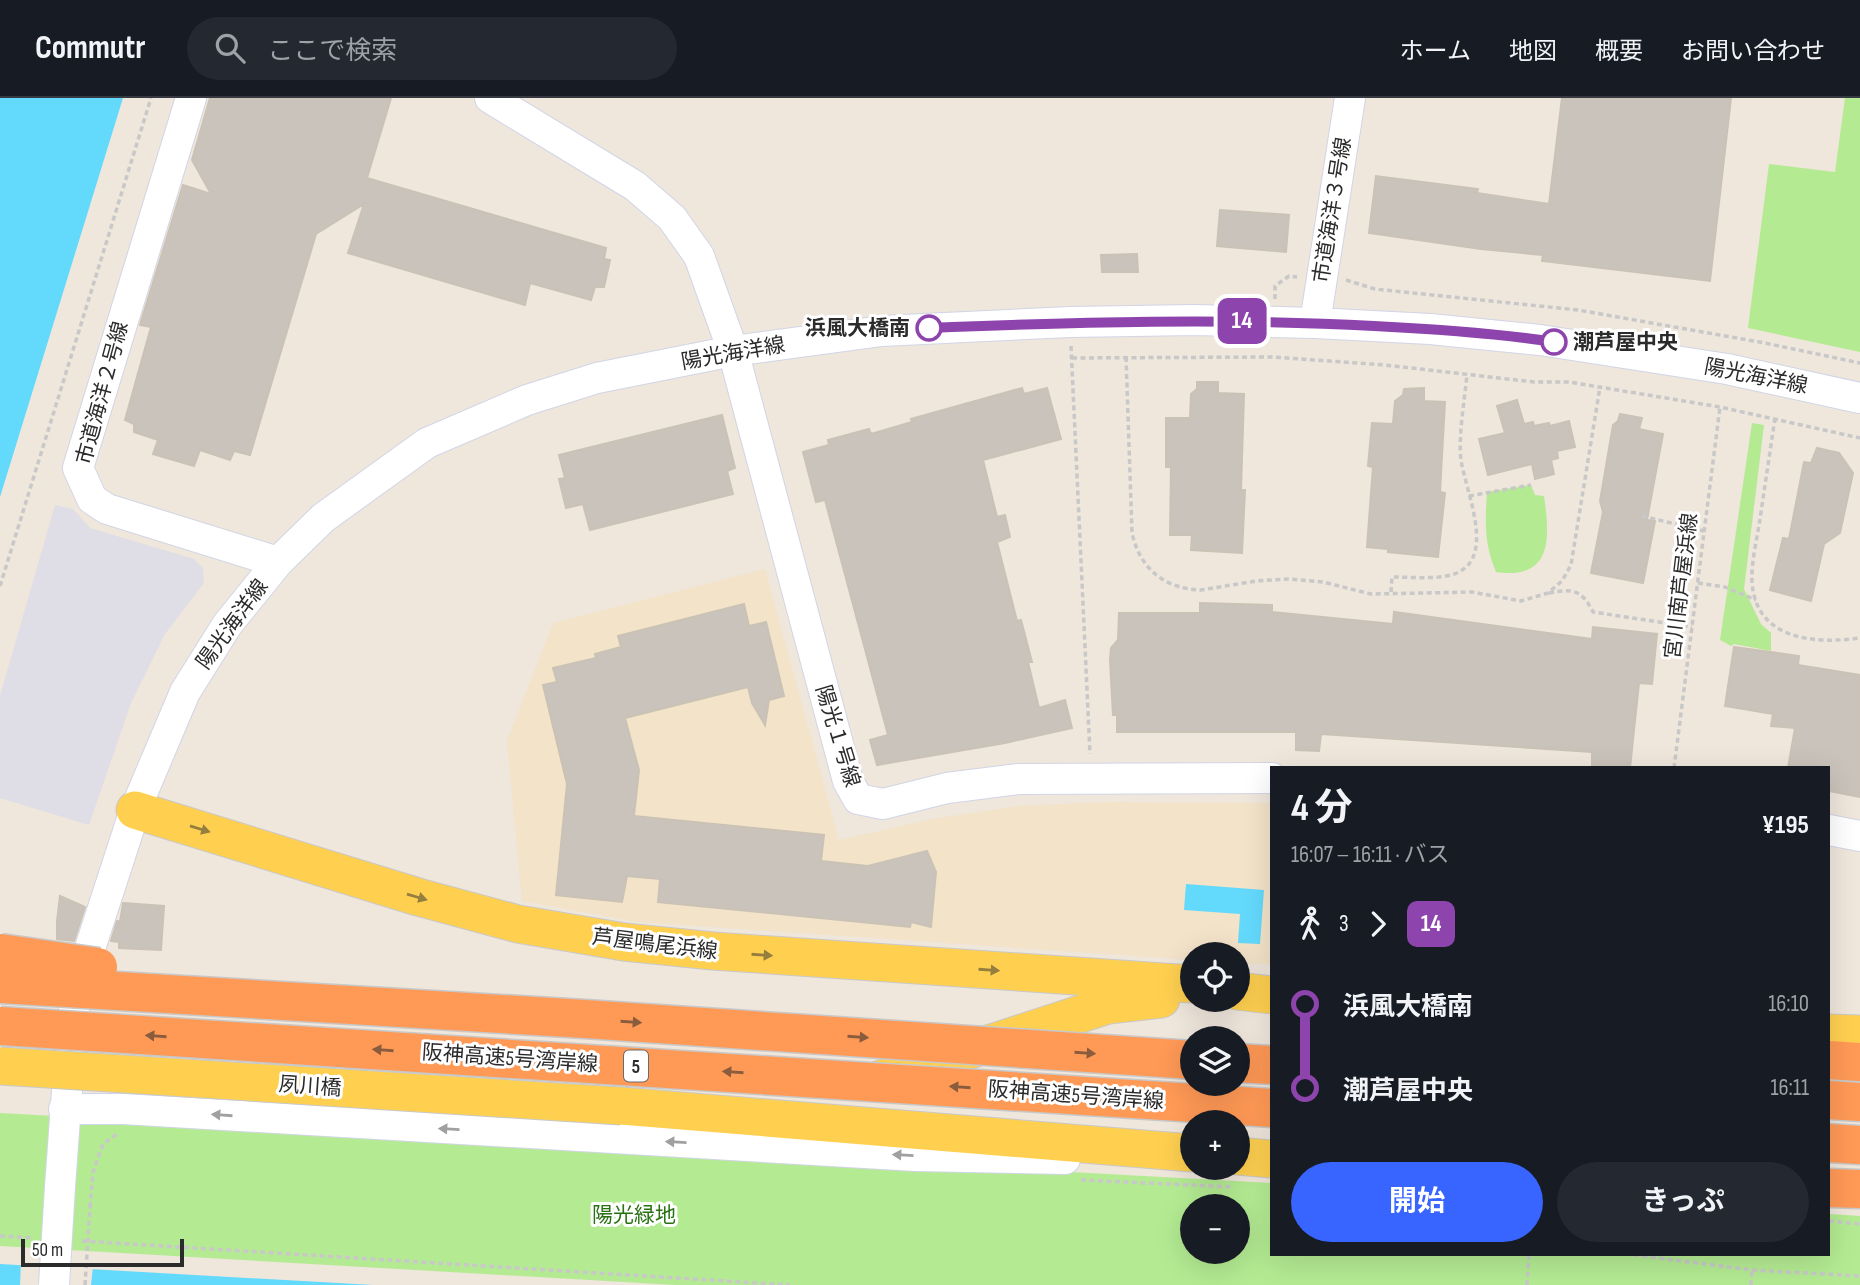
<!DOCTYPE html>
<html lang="ja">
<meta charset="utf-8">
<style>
:root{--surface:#171b24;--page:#242831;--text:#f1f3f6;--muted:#9ea1a6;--line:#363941;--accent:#3865ff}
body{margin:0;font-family:"Sofia Sans Condensed","Noto Sans JP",sans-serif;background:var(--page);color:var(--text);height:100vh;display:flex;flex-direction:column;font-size:26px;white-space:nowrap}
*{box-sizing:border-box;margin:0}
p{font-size:23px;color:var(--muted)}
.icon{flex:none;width:38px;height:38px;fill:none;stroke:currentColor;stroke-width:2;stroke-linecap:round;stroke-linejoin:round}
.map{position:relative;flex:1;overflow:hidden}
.sheet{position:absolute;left:1270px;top:668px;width:560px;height:490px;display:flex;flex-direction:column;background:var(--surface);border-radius:0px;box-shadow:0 7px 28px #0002}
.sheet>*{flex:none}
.badge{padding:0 14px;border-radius:10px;font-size:24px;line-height:46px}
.fabs{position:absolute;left:1180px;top:844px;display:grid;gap:14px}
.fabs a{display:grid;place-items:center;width:70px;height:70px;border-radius:50%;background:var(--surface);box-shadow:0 7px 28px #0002;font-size:35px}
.scale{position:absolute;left:21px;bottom:18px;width:163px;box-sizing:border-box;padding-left:7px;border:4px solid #2b2b2b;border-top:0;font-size:19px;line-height:24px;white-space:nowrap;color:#2b2b2b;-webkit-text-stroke:5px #fff;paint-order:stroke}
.map>.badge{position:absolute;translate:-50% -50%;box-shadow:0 0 0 4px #fff}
.legs{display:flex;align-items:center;gap:10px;height:77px;padding:0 21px;font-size:23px}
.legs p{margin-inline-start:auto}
.headline{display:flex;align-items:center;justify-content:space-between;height:119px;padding:0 21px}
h1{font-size:38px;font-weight:700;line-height:52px}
.button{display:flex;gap:14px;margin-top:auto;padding:14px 21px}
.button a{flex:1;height:80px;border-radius:42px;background:var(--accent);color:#fff;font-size:28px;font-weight:700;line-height:80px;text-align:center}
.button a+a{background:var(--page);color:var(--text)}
ul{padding:0 21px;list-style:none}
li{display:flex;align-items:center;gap:24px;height:84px;font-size:26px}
li i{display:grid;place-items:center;width:10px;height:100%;margin:0 9px;background:currentColor}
li i::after{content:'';width:18px;height:18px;margin:-9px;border:5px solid;border-radius:50%;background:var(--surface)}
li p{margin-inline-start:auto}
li:first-child i{background:linear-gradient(#0000 50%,currentColor 0)}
li:last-child i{background:linear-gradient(currentColor 50%,#0000 0)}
header{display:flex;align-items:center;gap:42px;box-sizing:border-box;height:98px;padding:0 35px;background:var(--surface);border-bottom:2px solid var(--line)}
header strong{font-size:33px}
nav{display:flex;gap:38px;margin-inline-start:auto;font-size:24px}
.search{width:490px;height:63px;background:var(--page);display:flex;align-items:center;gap:18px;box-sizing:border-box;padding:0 24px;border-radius:38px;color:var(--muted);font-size:26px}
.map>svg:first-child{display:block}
.industrial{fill:#dfdde6}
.education{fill:#f2e3c9}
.green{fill:#b4eb92;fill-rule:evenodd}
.water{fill:#63d9fc}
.pier{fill:#efe6dc}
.building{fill:#cac3bb;stroke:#cac2b5;stroke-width:2}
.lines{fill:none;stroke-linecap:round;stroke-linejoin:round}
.minor-casing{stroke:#d1d5e6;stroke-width:32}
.major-casing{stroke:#c8c8c8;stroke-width:39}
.highway-casing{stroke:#c8c8c8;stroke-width:41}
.path{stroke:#c8c8c8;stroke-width:3.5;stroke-dasharray:5 3.5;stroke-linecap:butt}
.minor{stroke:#fff;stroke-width:30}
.major{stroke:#ffd050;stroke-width:37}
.highway{stroke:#ff9956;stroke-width:38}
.minor-bridge-casing{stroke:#d1d5e6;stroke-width:32;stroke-linecap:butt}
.major-bridge-casing{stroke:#c8c8c8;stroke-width:39;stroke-linecap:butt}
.highway-bridge-casing{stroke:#c8c8c8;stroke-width:41;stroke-linecap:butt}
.path-bridge{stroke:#c8c8c8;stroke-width:3.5;stroke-dasharray:5 3.5;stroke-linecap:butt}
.minor-bridge{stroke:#fff;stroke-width:30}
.major-bridge{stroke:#ffd050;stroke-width:37}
.highway-bridge{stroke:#ff9956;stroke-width:38}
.oneway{fill:#957e3e}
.oneway2{fill:#8a5c3e}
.oneway3{fill:#a0a0a0}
.line-1-casing{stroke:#fff;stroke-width:16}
.line-1{stroke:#8e44ad;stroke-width:10}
.stop-1-dot{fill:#fff;stroke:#8e44ad;stroke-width:3.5}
.labels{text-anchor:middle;stroke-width:6;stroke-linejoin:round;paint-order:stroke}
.shield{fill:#fff;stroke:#6b6b6b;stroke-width:2}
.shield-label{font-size:19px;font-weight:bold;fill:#2b2b2b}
.street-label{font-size:21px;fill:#2b2b2b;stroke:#fff}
.stop-label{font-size:21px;font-weight:bold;fill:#2b2b2b;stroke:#fff;text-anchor:end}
.park-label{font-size:21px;fill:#297112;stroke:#fff}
</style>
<header>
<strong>Commutr</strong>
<div class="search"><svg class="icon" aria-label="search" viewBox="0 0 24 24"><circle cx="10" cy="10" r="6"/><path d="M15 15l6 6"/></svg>ここで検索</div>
<nav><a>ホーム</a><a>地図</a><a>概要</a><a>お問い合わせ</a></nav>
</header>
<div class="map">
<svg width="1860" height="1187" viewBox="0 0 1860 1187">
<rect width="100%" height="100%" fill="#efe6dc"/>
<path class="industrial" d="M55,407l18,4 17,19 104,31 9,9 1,15 -39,51 -34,69 -42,122 -89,-27v-102z"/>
<path class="education" d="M765,471l74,271 93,-21 86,-13 86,-4 168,1v162l-35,-2v-9h-45v6l-555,-38 -115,-21 -15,-160 46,-118z"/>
<path class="green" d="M1845,0h15v254l-112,-24 21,-164 66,8z
M1752,325l12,2 -20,164 17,35 10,9v18l-37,-7 -3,2 -11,-6z
M1531,387l4,10 9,1c6,42 9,84 -48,76 -12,-28 -11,-50 -9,-80z
M0,1015l1272,70v72h557v-41l31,2v69h-1185l-675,-39zM1192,1108h45v45h-45z"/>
<path class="water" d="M0,0h123l-123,399z
M1186,786l78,6 -4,54 -22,-1 2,-29 -56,-4z
M0,1166l373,21h-373z"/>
<path class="pier" d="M21,1163l72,5 -2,19h-71z"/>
<path class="building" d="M210,0h181l-24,80 239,70 -2,11 6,1 -6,27h-9l-4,13 -61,-17 -5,22 -177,-52 16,-49 -48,30 -66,221 -16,-4 -4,9 -30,-10 -6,16 -41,-12 5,-14 -24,-8v-8l-9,-4 26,-93 -11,-2 43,-140 28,9 -19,-34z
M1562,0h169l-21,183 -168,-20 1,-6 -62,-6 -112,-16 7,-57 102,13 -1,4 72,11z
M1220,112l69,5 -3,37 -69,-6z
M1137,156l1,18h-36l-1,-17z
M1197,284h21v11l26,1 -3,96h4l-3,63 -51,-3 1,-15h-22l1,-68h-5v-49h24l1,-24 6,-5z
M1022,290l2,6 23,-6 14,51 -78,21 14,57 8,-2 5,22 -13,5 20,79 4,-1 11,42h-4l11,46 26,-8 7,28 -67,15 -128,22 -7,-25 18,-5 -63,-235 -9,2 -13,-50 26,-7 -1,-5 41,-11 2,5 41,-12 -1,-3z
M1424,290v13l21,1 -5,90 5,1 -7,64 -50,-5v-3l-21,-2 6,-80 -5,-1 4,-43 21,1 2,-23 8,-6 1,-6z
M1517,302l7,24 9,-2 1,4 15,-3 1,3 19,-5 6,26 -18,4 1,7 -7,2 3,14 -19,5 -3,-15 -44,11 -9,-36 26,-6 -8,-27z
M1620,316l22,4 -3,11 24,5 -16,86 8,1 -12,62 -52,-10 12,-61 -3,-11 13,-76 5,-4z
M722,317l13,53 -8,3 6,23 -143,36 -7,-26 -17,4 -7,-29 6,-1 -6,-23z
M1817,350l22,5 14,20 -13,60 -16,11 -13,57 -41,-11 13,-52 6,1 15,-77 7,1z
M1200,505l72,2v7l121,12 1,-12 198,27 1,-12 64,7 -5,50 -13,-1 -9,85 -38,-2v-14l-271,-18 -2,17 -23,-1v-18h-179v-17h-4l-3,-55 1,-12 7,-8 1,-27h81z
M744,506l5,22 17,-4 18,74 -15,4 -4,25 -13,-22 -4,-16 -123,31 14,52 -5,46 190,19 -3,26 47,5 59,-15 9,21 -5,55 -20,-5 -1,5 -252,-25 2,-23 -33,-3 -5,26 -66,-7 11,-111 -24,-99 14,-3 -4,-14 43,-10 -1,-4 26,-7 -3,-11z
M1734,549l65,9 -1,9 62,10v122l-31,-6v-23h-41l7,-40 -24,-2 2,-12 -48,-8z
M60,798l25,11 -11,34 -17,-2v-18z
M123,805l41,3 -3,44 -42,-2v-6l-8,-1 6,-20 3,1z"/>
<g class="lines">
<defs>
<path id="minor" d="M191,0l-113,370 14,31 15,10 171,53
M490,0l145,88 37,32 27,38 34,95 115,430 10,18 25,5 64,-16 72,-9 253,-1
M1315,225l35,-225
M1829,732l31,6
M64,1011h59l793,47 149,3
M60,1089l12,-165 7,-40 56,-172 50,-118 42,-67 51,-63 45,-44 104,-75 100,-43 70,-22 136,-27 149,-20 188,-9 125,-2 120,3 115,6 110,11 187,29 133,29"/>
<path id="major" d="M135,712l283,87 100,27 106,18 89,9 479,33
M1237,893l35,4
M1829,935l31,1
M875,983l233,-76 53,-6
M621,1008l571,47
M1237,1058l35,3"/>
<path id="highway" d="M1829,962l31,2
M1237,965l35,2
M1829,1002l31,2
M1829,1045l31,2
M1829,1090l31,1"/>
</defs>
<use href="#minor" class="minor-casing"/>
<use href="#major" class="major-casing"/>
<use href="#highway" class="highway-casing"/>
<path class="path" d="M1346,182l29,9 203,21 187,33 95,20
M1275,201v-13l14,-10 8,1
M1071,248l19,408
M1126,259l6,176c8,36 33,56 69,57l55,-9 34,-2 33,3 48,12 101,-2 49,9 27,-8 14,-12 9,-16 29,-178
M1072,260l201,-1 112,8 149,17h35l151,25 140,31
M1775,320c-5,34 -10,67 -15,101 -3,20 -9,43 -8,63 4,59 64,62 108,56
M1469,398l62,-11
M1642,418l62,15
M1698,485l27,4 31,13
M0,488l151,-488
M1391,494l1,-15c17,0 37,2 54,-1 55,-9 20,-82 15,-116 -3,-24 4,-62 6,-86
M1549,495c24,-5 33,-3 44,19l99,15
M1674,670l46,-361
M1081,1082l153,7
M90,1109l3,-35 10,-28 14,-10
M1829,1123l31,3
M0,1138l33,2
M82,1143l708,44
M1634,1157l118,15 108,6
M1527,1187l2,-30
M1751,1187l1,-15"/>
<use href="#minor" class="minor"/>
<use href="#major" class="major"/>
<use href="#highway" class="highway"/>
<defs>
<path id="minor-bridge" d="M54,1187l6,-98"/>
<path id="major-bridge" d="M0,968l621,40"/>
<path id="highway-bridge" d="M0,855l98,14
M0,886l585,35 607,41
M0,928l1272,82"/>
</defs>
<use href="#minor-bridge" class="minor-bridge-casing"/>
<use href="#major-bridge" class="major-bridge-casing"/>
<use href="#highway-bridge" class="highway-bridge-casing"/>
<path class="path-bridge" d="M85,1187l5,-78"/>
<use href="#minor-bridge" class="minor-bridge"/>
<use href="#major-bridge" class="major-bridge"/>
<use href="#highway-bridge" class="highway-bridge"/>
</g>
<defs><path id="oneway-solid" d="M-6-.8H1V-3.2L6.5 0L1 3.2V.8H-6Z" transform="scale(1.75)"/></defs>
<g class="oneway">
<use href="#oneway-solid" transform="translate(200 731) rotate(17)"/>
<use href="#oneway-solid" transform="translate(417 799) rotate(16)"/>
<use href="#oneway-solid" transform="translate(762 857) rotate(4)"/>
<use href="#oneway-solid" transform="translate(989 872) rotate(4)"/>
</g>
<g class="oneway2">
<use href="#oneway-solid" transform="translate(631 924) rotate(4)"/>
<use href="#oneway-solid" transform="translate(156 938) rotate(-176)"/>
<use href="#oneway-solid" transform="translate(858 939) rotate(4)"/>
<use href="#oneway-solid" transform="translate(383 952) rotate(-176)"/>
<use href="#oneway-solid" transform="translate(1085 955) rotate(4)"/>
<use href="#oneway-solid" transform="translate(733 974) rotate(-176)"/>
<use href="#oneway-solid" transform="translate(960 989) rotate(-176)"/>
</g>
<g class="oneway3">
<use href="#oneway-solid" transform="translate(222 1017) rotate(-176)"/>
<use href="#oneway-solid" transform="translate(449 1031) rotate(-177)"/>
<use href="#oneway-solid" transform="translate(676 1044) rotate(-177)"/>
<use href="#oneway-solid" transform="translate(903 1057) rotate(-177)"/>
</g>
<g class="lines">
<defs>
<path id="line-1" d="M929,230c149,-6 297,-10 445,-2 60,3 121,7 180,16"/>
</defs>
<use href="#line-1" class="line-1-casing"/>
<use href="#line-1" class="line-1"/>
</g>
<g class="stop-1-dot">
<circle cx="929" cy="230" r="12"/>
<circle cx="1554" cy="244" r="12"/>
</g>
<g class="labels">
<rect class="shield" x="624" y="952.5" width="24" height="31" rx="5"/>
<g class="shield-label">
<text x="636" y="975">5</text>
</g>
<g class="street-label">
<text transform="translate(1332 112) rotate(-81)" y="7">市道海洋３号線</text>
<text transform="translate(733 255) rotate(-10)" y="7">陽光海洋線</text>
<text transform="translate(1756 278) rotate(11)" y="7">陽光海洋線</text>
<text transform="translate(102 295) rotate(-75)" y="7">市道海洋２号線</text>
<text transform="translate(1681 488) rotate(-83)" y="7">宮川南芦屋浜線</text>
<text transform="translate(232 526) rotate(-54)" y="7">陽光海洋線</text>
<text transform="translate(838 638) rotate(73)" y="7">陽光１号線</text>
<text transform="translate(655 846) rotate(7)" y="7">芦屋鳴尾浜線</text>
<text transform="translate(510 960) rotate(4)" y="7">阪神高速5号湾岸線</text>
<text transform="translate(310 988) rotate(4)" y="7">夙川橋</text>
<text transform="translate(1076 997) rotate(4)" y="7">阪神高速5号湾岸線</text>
</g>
<g class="stop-label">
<text x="910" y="237">浜風大橋南</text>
<text x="1573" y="251" text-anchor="start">潮芦屋中央</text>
</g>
<g class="park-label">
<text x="634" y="1124">陽光緑地</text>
</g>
</g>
</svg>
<div class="fabs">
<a><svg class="icon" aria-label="locate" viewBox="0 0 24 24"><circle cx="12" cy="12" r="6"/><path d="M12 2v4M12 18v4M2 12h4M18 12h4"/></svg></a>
<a><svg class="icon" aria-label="layers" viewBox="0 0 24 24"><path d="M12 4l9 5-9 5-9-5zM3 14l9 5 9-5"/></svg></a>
<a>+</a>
<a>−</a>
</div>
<div class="scale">50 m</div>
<b class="badge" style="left:1242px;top:223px;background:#8e44ad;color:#fff">14</b>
<section class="sheet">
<div class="headline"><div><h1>4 分</h1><p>16:07 – 16:11 · バス</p></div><b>¥195</b></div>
<div class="legs"><svg class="icon" aria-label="walk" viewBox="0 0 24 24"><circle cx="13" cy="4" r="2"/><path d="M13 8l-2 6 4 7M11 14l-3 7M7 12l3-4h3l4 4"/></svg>3<svg class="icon" aria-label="forward" viewBox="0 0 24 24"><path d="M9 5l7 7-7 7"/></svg><b class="badge" style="background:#8e44ad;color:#fff">14</b></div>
<ul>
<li><i style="color:#8e44ad"></i><b>浜風大橋南</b><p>16:10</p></li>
<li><i style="color:#8e44ad"></i><b>潮芦屋中央</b><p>16:11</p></li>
</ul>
<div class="button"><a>開始</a><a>きっぷ</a></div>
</section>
</div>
